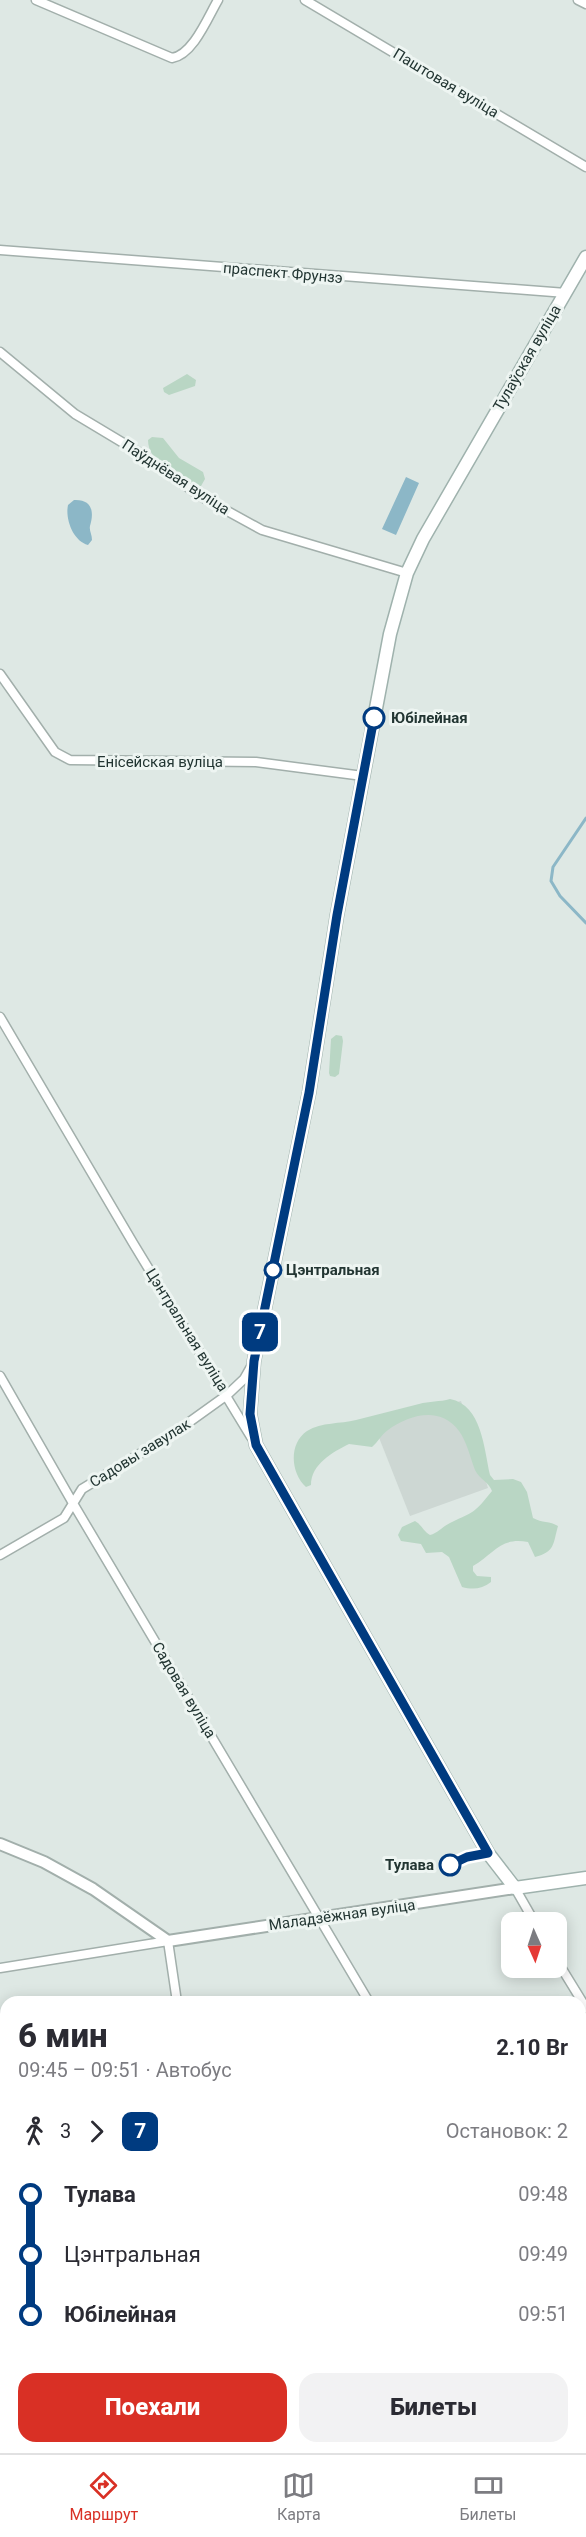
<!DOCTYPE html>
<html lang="ru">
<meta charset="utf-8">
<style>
:root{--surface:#fff;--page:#f2f2f3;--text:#2b2b33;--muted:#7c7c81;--line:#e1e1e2;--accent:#d93025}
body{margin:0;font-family:Roboto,sans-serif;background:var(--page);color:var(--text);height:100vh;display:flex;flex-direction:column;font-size:22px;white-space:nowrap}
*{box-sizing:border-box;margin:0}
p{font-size:20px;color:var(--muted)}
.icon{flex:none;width:33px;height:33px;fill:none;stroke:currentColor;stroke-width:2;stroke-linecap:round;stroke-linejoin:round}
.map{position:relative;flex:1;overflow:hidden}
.sheet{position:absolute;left:0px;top:1996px;width:586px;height:458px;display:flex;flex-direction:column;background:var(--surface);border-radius:18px 18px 0 0;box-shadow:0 3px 15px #0003}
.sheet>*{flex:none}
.badge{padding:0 12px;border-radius:9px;font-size:21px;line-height:39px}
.needle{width:39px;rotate:177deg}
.controls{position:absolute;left:501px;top:1912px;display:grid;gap:12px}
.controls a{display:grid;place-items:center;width:66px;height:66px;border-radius:12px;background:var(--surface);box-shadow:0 3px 15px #0003;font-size:30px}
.map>.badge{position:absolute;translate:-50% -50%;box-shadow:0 0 0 3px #fff}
.legs{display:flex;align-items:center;gap:9px;height:66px;padding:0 18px;font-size:20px}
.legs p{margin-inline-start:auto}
.summary{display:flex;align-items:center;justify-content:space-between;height:102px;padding:0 18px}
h1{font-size:33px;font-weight:800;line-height:45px}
.cta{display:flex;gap:12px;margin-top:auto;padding:12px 18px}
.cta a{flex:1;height:69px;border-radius:18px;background:var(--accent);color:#fff;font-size:24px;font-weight:800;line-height:69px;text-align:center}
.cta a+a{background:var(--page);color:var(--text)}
ul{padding:0 18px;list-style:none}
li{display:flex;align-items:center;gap:21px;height:60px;font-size:22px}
li i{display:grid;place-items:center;width:9px;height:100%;margin:0 8px;background:currentColor}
li i::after{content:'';width:15px;height:15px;margin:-8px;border:4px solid;border-radius:50%;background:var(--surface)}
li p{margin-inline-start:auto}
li:first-child i{background:linear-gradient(#0000 50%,currentColor 0)}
li:last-child i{background:linear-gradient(currentColor 50%,#0000 0)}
.dock{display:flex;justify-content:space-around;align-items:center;height:84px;border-top:2px solid var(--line);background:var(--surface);font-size:16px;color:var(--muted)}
.dock a{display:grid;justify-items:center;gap:3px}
.dock .on{color:var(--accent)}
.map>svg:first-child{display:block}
.built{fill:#cdd7d3}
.green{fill:#b9d6c4}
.water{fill:#8cb7c7}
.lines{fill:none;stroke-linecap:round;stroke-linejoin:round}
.stream{stroke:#8cb7c7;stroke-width:3}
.minor-casing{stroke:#a2afab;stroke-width:11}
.tertiary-casing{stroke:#a2afab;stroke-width:14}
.secondary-casing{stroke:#9fb2ad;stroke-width:15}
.minor{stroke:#fff;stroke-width:8}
.tertiary{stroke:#fff;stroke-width:10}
.secondary{stroke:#fff;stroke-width:12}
.line-1-casing{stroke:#fff;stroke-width:14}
.line-1{stroke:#003b80;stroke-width:9}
.stop-1-dot{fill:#fff;stroke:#003b80;stroke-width:3}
.labels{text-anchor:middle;stroke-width:6;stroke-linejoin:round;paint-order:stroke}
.street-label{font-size:15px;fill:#223532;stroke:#eef5f2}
.stop-label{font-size:15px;font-weight:bold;fill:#223532;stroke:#eef5f2;text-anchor:start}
</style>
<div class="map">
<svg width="586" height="2453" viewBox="0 0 586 2453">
<rect width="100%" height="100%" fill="#dee8e4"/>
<path class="built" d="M461,1401l27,87 -78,28 -36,-91z"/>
<path class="green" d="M187,374l9,6 -1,6 -26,9 -5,-3 -1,-4z
M152,437l11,1 16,20 24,14 2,7 -4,7 -10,1c-15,-11 -43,-25 -43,-47z
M336,1035l6,1 1,5 -4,33 -4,3 -5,-1 -1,-3 2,-34z
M450,1399c32,6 34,50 40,76l4,5 19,-1 8,3 6,10 6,26c9,5 17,3 25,8 -5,18 -3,26 -23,31l-7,-15c-28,-5 -33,11 -55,24v5l4,5 14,1v5c-9,7 -18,8 -29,5l-13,-30 -7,-5 -16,1 -5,-9 -20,-3 -3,-6 4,-8 13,-6c7,4 8,10 15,14 8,-2 12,-8 20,-12 27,-13 23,-9 42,-32 -3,-9 -13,-12 -17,-21 -5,-13 -8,-28 -16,-39 -18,-25 -49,-17 -71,-1 -7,5 -10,12 -16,17l-23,-3c-16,8 -38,20 -38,41l-5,2c-15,-13 -18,-43 1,-56 15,-9 33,-7 49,-11 21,-5 42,-11 63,-16 10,-3 21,-2 31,-5z
M586,2331v122h-115l4,-5h105v-111z"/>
<path class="water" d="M406,477l13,6 -23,52 -14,-6z
M74,500c19,-1 20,13 16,26 -1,5 2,8 2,14l-4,5c-15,-4 -23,-26 -20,-40z"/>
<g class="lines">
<path class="stream" d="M586,818l-33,49 -2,14 9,15 26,27"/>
<defs>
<path id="minor" d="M36,0l136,58c21,-3 36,-41 46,-58
M305,0l281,167
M578,0l8,4
M0,250l566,43
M0,352l75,62 65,39 60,43 62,34 145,43
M0,674l55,78 15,8 186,2 107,14
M0,1017l133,226 118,194
M0,1376l74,129 295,497
M0,1555l64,-37 18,-29 92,-56 53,-38 17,-16 8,-14
M515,1888l20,35
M556,1959l30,49
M0,1968l168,-27 9,61
M0,2036l6,10
M580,2329l6,-6
M241,2448l3,5
M403,2448l3,5
M463,2453l5,-5"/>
<path id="tertiary" d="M0,1844l44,18 49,27 75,52 347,-53"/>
<path id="secondary" d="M586,257l-163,282 -16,34 -17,61 -53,281 -28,178 -55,268 -4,53 6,31 232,408 27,35 71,-10"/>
</defs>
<use href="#minor" class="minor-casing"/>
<use href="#tertiary" class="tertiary-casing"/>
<use href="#secondary" class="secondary-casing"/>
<use href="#minor" class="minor"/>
<use href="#tertiary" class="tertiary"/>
<use href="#secondary" class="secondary"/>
</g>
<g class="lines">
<defs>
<path id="line-1" d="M374,718l-37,197 -28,178 -55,268 -4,53 6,31 232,408 -21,4 -17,8"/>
</defs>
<use href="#line-1" class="line-1-casing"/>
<use href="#line-1" class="line-1"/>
</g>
<g class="stop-1-dot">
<circle cx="374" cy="718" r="10"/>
<circle cx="273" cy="1270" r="8"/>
<circle cx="450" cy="1865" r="10"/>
</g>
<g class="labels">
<g class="street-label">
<text transform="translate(446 83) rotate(31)" y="5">Паштовая вуліца</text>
<text transform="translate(283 273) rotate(5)" y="5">праспект Фрунзэ</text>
<text transform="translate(527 358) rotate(-60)" y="5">Тулаўская вуліца</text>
<text transform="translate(176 477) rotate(33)" y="5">Паўднёвая вуліца</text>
<text x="160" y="767">Енісейская вуліца</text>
<text transform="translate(187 1330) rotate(58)" y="5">Цэнтральная вуліца</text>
<text transform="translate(140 1453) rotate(-32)" y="5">Садовы завулак</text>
<text transform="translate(184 1690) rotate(59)" y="5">Садовая вуліца</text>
<text transform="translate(342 1915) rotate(-8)" y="5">Маладзёжная вуліца</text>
</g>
<g class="stop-label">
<text x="391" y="723">Юбілейная</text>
<text x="286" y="1275">Цэнтральная</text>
<text x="434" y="1870" text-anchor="end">Тулава</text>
</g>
</g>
</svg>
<div class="controls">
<a><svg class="needle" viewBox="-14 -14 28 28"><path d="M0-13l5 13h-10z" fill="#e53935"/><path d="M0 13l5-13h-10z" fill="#7c7c81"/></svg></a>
</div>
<b class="badge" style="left:260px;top:1332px;background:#003b80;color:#fff">7</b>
<section class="sheet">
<div class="summary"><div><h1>6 мин</h1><p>09:45 – 09:51 · Автобус</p></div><b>2.10 Br</b></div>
<div class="legs"><svg class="icon" aria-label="walk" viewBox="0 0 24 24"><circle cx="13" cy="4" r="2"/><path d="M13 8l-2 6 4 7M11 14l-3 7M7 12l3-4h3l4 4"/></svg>3<svg class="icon" aria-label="forward" viewBox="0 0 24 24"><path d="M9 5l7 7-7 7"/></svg><b class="badge" style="background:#003b80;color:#fff">7</b><p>Остановок: 2</p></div>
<ul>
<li><i style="color:#003b80"></i><b>Тулава</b><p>09:48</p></li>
<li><i style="color:#003b80"></i><span>Цэнтральная</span><p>09:49</p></li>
<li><i style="color:#003b80"></i><b>Юбілейная</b><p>09:51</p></li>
</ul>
<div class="cta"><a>Поехали</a><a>Билеты</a></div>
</section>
</div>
<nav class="dock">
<a class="on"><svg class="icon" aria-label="directions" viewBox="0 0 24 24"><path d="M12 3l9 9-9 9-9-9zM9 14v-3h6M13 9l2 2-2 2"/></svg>Маршрут</a>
<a><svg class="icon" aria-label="map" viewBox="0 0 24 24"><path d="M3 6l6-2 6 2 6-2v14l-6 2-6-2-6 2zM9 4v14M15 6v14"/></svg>Карта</a>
<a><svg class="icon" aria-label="tickets" viewBox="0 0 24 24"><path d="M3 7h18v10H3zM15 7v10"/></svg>Билеты</a>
</nav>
